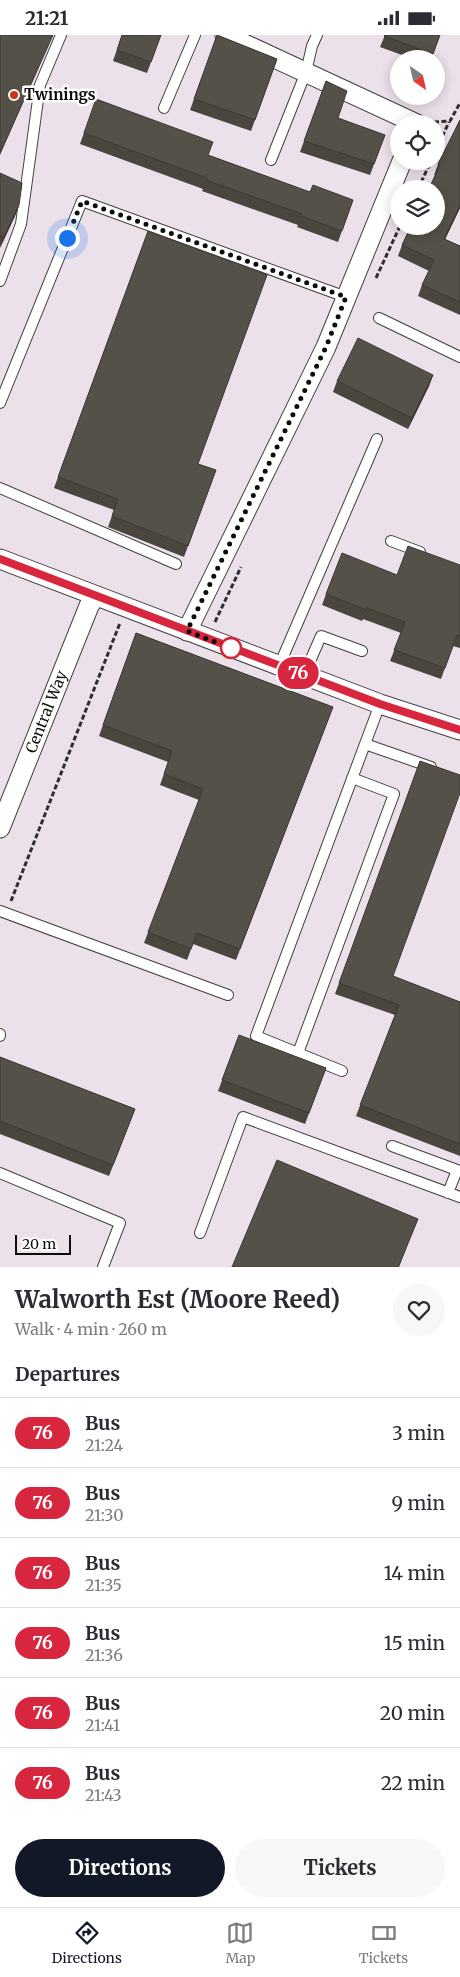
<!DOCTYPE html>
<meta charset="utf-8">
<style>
:root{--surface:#fff;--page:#f7f7f7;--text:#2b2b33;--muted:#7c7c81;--line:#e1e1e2;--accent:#111827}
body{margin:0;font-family:Merriweather,serif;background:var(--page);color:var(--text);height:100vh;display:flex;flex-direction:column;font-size:19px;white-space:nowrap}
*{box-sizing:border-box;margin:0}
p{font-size:16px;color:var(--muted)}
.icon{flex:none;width:28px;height:28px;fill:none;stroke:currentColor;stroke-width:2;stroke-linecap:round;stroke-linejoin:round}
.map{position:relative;height:1232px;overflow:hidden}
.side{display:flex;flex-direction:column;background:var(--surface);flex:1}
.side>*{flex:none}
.badge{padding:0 10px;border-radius:16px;font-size:18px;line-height:32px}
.needle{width:32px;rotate:146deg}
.controls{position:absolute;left:390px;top:15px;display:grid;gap:10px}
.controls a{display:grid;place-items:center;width:55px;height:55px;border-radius:50%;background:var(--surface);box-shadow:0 2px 12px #0003;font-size:25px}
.scale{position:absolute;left:15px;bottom:12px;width:56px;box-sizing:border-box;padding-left:5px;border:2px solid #0d0d0d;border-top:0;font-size:14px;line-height:18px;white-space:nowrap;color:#0d0d0d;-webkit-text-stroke:4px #fff;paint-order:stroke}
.you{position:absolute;width:25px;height:25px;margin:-12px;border:4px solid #fff;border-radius:50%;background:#1a73e8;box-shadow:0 0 0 8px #1a73e833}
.map>.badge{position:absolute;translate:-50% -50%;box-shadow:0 0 0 2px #fff}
h2{padding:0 15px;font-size:19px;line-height:45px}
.round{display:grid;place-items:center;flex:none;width:52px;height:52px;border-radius:26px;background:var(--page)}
.head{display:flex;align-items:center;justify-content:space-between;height:85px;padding:0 15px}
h1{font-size:24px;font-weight:700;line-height:38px}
.primary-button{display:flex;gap:10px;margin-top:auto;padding:10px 15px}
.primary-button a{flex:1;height:58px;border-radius:30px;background:var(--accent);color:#fff;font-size:20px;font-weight:700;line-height:58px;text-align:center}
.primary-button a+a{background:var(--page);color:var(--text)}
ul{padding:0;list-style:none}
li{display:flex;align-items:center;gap:15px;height:70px;padding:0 15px;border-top:1px solid var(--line)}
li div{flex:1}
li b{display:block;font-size:19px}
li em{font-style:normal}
li .badge{min-width:55px;font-weight:700;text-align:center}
.status{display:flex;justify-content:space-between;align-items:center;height:35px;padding:0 25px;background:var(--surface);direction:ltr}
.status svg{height:14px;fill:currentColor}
.tab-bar{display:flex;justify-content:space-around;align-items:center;height:70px;border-top:1px solid var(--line);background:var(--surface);font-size:14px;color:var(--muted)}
.tab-bar a{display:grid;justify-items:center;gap:2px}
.tab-bar .on{color:var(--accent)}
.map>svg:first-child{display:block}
.industrial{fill:#ece0eb;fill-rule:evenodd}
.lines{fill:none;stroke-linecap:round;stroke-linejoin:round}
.service-casing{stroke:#404040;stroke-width:12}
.minor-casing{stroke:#404040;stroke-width:21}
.path{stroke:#2f2f2f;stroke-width:3;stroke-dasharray:5 2.5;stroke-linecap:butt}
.service{stroke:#fff;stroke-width:10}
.minor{stroke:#fff;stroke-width:19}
.wall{fill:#4a463e}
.shaded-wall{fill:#3c3932}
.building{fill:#565148;stroke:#3c3932}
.line-casing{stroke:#fff;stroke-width:11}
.line{stroke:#d7263d;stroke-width:8}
.walk{stroke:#0d0d0d;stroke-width:5;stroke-dasharray:0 9}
.poi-dot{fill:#c6361c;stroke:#fff;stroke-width:2}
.stop-dot{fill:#fff;stroke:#d7263d;stroke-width:2.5}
.labels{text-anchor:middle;stroke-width:5;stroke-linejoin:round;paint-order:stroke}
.poi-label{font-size:15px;font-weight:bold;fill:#0d0d0d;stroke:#fff;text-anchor:start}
.street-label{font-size:15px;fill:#0d0d0d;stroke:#fff}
</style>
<div class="status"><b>21:21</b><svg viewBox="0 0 49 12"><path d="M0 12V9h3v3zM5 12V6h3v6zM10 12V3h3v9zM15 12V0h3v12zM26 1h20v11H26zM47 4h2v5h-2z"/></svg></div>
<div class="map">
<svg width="460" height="1232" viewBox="0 0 460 1232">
<rect width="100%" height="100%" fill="#ffffed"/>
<path class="industrial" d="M0,0h460v1232h-460zM399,24h37v37h-37zM399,89h37v37h-37zM399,154h37v37h-37z"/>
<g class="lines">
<defs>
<path id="service" d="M164,73l31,-73
M271,125l35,-88 6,-26 5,-11
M0,246l21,-57 19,-139 21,-50
M379,283l81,39
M0,368l82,-202 264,96
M0,453l176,76
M391,506l29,11
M279,631l98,-227
M304,640l17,-39 41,15
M380,669l-15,40 66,23
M0,876l228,84
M0,999v2
M298,1018l96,-259 -42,-16
M342,1036l-86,-35 109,-292
M392,1111l65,24 -9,23
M0,1138l120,50 -17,44
M200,1198l43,-116 217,80"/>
<g id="minor">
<path d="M225,0l192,89"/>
<path d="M0,524l380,145 80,26"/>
<path d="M187,596l139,-284 76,-186"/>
<path id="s1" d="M0,793l89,-222 6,-10"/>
</g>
</defs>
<use href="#service" class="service-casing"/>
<use href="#minor" class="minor-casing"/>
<path class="path" d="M434,87l16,-1 10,-18
M436,115l13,-28
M418,154l13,-28
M376,243l24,-52
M215,587l26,-55
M11,866l109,-278"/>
<use href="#service" class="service"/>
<use href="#minor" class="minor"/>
</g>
<path class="wall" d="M122,0h39l-14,38 -34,-12z
M217,0l60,24 -26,72 -61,-21z
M385,0h55l-9,24h-18l-33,-12z
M326,46l12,37 47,17 -15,40 -70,-23z
M96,64l112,56 102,37 43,8 -15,42 -41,-15 1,-2 -96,-34 1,-2 -123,-45z
M460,85v88l-15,31 15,7v69l-42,-19 4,-11 7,-14 -31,-15 4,-11 33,-70h-1l4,-11z
M0,138l19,32 -4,11 -15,32z
M148,196l50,233 18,6 -32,87 -76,-30 6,-17 -60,-22z
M433,340l-4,11 -21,43 -75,-37 4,-11z
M460,530v83l-7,-2 -12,33 -51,-18 11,-28 -38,-14 -1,2 -40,-16 4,-11z
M136,598l197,74 -97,253 -43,-16 -6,16 -43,-17 55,-143 -39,-15 8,-23 -69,-26z
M420,726l-27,215 67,26v154l-104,-40 39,-101 -60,-21z
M239,1000l87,33 -21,56 -87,-33z
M0,1022l135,52 -26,67 -109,-42z"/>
<path class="shaded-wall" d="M53,0l-53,120v-2z
M19,170l-4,11 -15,32 4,-11z
M460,170v3l-20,42 4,-11z
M433,340l-4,11 -21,43 4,-11z
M418,1184l-19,48h-1z"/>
<path class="building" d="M0,0h53l-53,118z
M122,0h39l-10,27 -34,-12z
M217,0l60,24 -22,61 -61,-21z
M385,0h55l-7,19 -49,-18z
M326,46l21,10 -9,27 47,17 -11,29 -70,-23z
M96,64l117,43 -5,13 102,37 3,-7 40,15 -11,31 -41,-15 1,-2 -96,-34 1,-2 -123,-45z
M460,85v85l-16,34 16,7v56l-38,-17 12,-25 -32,-15 9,-19h25v-37h-7l11,-24 -2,-1z
M0,138l22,10 -3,22 -15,32 -4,-1z
M148,196l119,44 -69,189 18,6 -28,76 -76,-30 6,-17 -60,-22z
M358,303l75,37 -21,43 -75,-37z
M408,511l52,19v71l-3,-1 -12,33 -51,-18 11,-28 -38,-14 -1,2 -40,-16 16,-41 55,22z
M136,598l197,74 -93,242 -43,-16 -6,16 -43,-17 55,-143 -39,-15 8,-23 -69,-26z
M420,726l40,14v18l-67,183 67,26v142l-100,-39 39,-100 -60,-22z
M239,1000l87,33 -17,45 -87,-33z
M0,1022l135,52 -22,56 -113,-44z
M277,1125l141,59 -20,48h-166z"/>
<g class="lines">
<defs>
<path id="line" d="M0,524l380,145 80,26"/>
</defs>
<use href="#line" class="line-casing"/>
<use href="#line" class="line"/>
<path class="walk" d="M67,203l15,-37 264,96 -20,50 -139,284 44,17"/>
</g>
<circle class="poi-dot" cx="14" cy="60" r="5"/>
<circle class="stop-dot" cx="231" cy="613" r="10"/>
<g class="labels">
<g class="poi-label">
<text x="24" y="65">Twinings</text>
</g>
<g class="street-label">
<text dy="5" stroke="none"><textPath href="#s1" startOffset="125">Central Way</textPath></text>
</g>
</g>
</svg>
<div class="controls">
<a><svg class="needle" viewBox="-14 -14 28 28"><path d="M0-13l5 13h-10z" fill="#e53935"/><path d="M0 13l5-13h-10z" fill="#7c7c81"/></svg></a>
<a><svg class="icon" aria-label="locate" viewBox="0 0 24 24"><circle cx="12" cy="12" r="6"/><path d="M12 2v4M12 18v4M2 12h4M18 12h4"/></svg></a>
<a><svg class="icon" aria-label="layers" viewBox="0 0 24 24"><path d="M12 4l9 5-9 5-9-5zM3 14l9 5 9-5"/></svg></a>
</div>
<div class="scale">20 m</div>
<div class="you" style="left:67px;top:203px"></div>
<b class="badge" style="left:298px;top:638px;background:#d7263d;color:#fff">76</b>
</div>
<section class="side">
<div class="head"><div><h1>Walworth Est (Moore Reed)</h1><p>Walk · 4 min · 260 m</p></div><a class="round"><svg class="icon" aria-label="heart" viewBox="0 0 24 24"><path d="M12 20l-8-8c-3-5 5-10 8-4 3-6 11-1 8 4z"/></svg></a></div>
<h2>Departures</h2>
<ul>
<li><span class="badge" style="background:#d7263d;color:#fff">76</span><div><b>Bus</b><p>21:24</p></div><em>3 min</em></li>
<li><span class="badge" style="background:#d7263d;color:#fff">76</span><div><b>Bus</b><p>21:30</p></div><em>9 min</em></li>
<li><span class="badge" style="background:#d7263d;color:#fff">76</span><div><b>Bus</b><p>21:35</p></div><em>14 min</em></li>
<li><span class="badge" style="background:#d7263d;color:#fff">76</span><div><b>Bus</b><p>21:36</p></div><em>15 min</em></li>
<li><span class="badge" style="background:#d7263d;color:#fff">76</span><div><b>Bus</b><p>21:41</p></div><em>20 min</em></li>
<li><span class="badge" style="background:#d7263d;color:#fff">76</span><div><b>Bus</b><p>21:43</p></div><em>22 min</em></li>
</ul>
<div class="primary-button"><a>Directions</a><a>Tickets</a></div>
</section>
<nav class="tab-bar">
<a class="on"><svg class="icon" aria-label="directions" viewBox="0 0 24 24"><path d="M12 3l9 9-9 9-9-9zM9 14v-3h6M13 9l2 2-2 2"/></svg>Directions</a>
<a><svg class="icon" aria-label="map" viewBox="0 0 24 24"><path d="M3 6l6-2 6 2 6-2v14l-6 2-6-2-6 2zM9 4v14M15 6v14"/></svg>Map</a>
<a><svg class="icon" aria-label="tickets" viewBox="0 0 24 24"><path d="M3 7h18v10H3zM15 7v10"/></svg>Tickets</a>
</nav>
